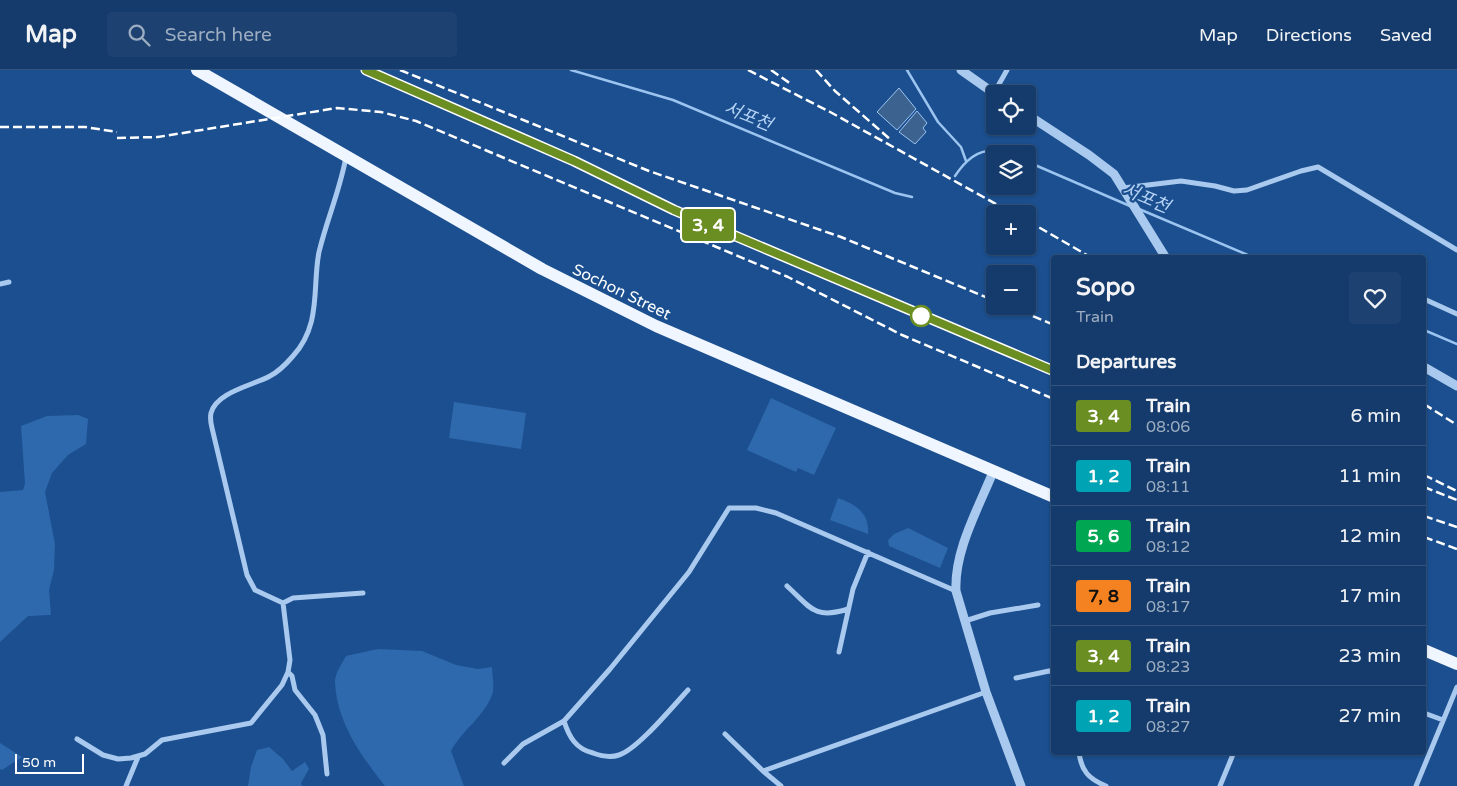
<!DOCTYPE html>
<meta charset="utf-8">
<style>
:root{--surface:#143b6b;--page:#1d4271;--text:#f1f3f6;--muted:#9dadc1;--line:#33557e}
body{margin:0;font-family:"Varela Round","Noto Sans KR",sans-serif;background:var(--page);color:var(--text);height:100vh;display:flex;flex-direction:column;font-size:19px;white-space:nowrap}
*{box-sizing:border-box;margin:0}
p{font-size:16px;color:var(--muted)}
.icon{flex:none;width:28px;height:28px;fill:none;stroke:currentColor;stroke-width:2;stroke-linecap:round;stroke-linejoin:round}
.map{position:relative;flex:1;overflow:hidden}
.drawer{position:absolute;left:1051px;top:185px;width:375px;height:500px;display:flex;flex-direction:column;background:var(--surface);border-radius:5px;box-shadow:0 1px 4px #0004,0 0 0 1px var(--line)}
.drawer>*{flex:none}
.badge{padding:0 10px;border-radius:4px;font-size:18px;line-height:32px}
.tools{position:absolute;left:986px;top:15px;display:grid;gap:10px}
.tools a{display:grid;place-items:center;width:50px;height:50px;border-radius:5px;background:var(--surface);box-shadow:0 1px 4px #0004,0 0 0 1px var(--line);font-size:25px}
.scale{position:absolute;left:15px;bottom:12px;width:69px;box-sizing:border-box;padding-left:5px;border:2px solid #fff;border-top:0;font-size:14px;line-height:18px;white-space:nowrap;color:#fff;-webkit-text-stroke:4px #1b4f8f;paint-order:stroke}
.map>.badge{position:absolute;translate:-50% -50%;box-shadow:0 0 0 2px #fff}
h2{padding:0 25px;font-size:19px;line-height:45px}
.round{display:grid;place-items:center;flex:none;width:52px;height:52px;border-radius:5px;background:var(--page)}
.summary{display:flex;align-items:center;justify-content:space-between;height:85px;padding:0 25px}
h1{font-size:24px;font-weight:700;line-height:38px}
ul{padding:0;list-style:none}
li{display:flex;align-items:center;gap:15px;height:60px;padding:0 25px;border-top:1px solid var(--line)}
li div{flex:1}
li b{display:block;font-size:19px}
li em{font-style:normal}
li .badge{min-width:55px;font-weight:700;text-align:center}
header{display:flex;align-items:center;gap:30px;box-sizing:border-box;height:70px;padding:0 25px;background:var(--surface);border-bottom:1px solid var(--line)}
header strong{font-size:24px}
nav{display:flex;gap:28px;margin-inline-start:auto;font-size:18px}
.search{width:350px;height:45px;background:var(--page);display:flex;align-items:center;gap:12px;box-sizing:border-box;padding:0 18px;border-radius:5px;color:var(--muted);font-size:19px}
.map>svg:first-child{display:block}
.green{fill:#2e69ad}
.water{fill:#3c6290;stroke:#9cc4f0}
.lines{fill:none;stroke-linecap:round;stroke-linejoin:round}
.stream{stroke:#9cc4f0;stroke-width:2.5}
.minor{stroke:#a9c9ee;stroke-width:5}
.tertiary{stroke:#a9c9ee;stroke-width:9}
.primary{stroke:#f0f6ff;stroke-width:12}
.rail{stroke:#fff;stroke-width:2.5;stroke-dasharray:9 4;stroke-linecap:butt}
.line-casing{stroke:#fff;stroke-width:11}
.line{stroke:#6b8e23;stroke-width:8}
.stop-dot{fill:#fff;stroke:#6b8e23;stroke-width:2.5}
.labels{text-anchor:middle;stroke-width:4.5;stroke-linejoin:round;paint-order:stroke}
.street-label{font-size:16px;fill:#fff;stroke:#1b4f8f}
.water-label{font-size:18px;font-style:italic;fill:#b5d3f5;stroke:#1b4f8f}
</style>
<header>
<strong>Map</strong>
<div class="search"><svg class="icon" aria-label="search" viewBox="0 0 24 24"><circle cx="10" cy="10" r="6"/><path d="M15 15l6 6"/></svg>Search here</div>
<nav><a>Map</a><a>Directions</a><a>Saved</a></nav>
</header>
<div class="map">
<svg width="1457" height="716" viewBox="0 0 1457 716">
<rect width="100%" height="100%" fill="#1b4f8f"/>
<path class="green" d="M771,328l65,30 -22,47 -16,-7 -2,4 -49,-22z
M454,332l72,11 -5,36 -72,-11z
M78,345l10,4 -2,25 -18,11 -16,18 -7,19 10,52 -1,26 -5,20 2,25 -23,1 -28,26v-150l23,-2 2,-7 -4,-57 26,-10z
M838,428c17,6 32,15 30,36l-38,-14z
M908,458l40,20 -8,20 -51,-22 -1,-6 6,-6z
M378,579l44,2 34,14 22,4 14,-2c0,8 3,21 0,28 -8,22 -30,35 -41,56l13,35h-79c-24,-30 -49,-65 -50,-105 0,-7 7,-18 11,-25z
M0,673l22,14 -20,13 -2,-1z
M269,677l14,12 9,12 13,-9 4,7 -8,14 1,3h-54l3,-19 6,-17z"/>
<path class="water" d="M899,18l17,21 -19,21 -20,-18z
M917,41l10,12 -4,5 3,4 -11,12 -16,-12z"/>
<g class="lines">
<path class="stream" d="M571,0l102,30 222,93 17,4
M907,0l31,52 23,25 5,14
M1028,92l102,44
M955,106c13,-20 30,-32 53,-22
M1139,139l116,49
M1424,260l33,14"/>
<path class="minor" d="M994,23l13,-23
M1123,118l58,-7 34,5 19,5 13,-1 54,-19 17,-4 139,83
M0,214l9,-2
M1424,229l33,15
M787,516c23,21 27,34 61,23
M283,533l10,-5 70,-5
M965,551l25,-8 48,-8
M839,582l14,-63 15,-37
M288,602l4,4 3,14 20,25 8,20 4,39
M1016,608l33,-7 5,1
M688,620c-15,16 -50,59 -69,65 -9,3 -18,1 -26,-2 -17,-4 -24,-16 -29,-32l46,-52 79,-97 40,-64h27l20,5 180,78
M1424,643l19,7
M725,664l38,37 223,-79
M77,669l26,16 15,4 13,-1 14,-4 17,-14 89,-17 31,-38 6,-13 2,-12 -7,-57 -28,-13 -8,-15 -35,-147c-1,-4 -2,-10 -1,-15 5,-21 43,-28 59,-37 8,-4 17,-13 23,-20 29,-32 19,-69 26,-104 8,-33 21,-62 27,-95
M1079,682c2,19 10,27 27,34
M504,693l19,-19 41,-23
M763,701l18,15
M126,716l12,-29
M1220,716l14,-34
M1416,716l41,-99"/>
<path class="tertiary" d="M961,0l34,24
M1028,45l61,40 25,19 52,84
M1424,297l33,19
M993,402c-15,37 -39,79 -37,119l30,101 35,94"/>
<path class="primary" d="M197,0l345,199 114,57 398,171
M1424,580l33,14"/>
<path class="rail" d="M366,0l207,91 101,49 380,161
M400,0l249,101 192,66 154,64
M748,0l84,43 182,101
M771,0l20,14
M816,0l19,21 56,49
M0,57h85l32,5
M117,68l41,-1 179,-29 44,4 35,9 372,156 114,58 152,64
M1028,151l64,37
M1009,236l45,19
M1424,334l33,21
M1424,405l33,16
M1424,417l33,13
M1424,446l33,11
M1424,467l33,12"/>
</g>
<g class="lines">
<defs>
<path id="line" d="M366,0l208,91 100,49 380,161"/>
</defs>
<use href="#line" class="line-casing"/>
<use href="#line" class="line"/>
</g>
<circle class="stop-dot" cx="921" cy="246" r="10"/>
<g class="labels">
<g class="street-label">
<text transform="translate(622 221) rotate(26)" y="6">Sochon Street</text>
</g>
<g class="water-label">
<text transform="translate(748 46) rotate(22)" y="6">서포천</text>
<text transform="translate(1146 128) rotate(23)" y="6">서포천</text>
</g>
</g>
</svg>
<div class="tools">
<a><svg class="icon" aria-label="locate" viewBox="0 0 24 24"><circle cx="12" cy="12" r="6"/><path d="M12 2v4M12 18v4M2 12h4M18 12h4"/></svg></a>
<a><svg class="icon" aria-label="layers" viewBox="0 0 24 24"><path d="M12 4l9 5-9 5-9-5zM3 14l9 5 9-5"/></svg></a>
<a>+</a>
<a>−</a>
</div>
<div class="scale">50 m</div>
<b class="badge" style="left:708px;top:155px;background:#6b8e23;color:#fff">3, 4</b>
<section class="drawer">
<div class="summary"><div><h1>Sopo</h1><p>Train</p></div><a class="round"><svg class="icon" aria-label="heart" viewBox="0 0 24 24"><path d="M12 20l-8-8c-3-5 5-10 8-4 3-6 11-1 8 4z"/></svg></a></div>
<h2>Departures</h2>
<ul>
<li><span class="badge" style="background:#6b8e23;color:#fff">3, 4</span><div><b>Train</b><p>08:06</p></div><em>6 min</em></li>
<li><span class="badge" style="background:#00a3b4;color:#fff">1, 2</span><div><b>Train</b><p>08:11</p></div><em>11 min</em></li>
<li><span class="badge" style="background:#00a651;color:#fff">5, 6</span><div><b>Train</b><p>08:12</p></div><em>12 min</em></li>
<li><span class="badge" style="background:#f58220;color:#111">7, 8</span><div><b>Train</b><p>08:17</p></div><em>17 min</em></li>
<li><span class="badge" style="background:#6b8e23;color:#fff">3, 4</span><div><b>Train</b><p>08:23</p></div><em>23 min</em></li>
<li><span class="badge" style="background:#00a3b4;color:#fff">1, 2</span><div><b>Train</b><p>08:27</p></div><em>27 min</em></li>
</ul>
</section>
</div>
